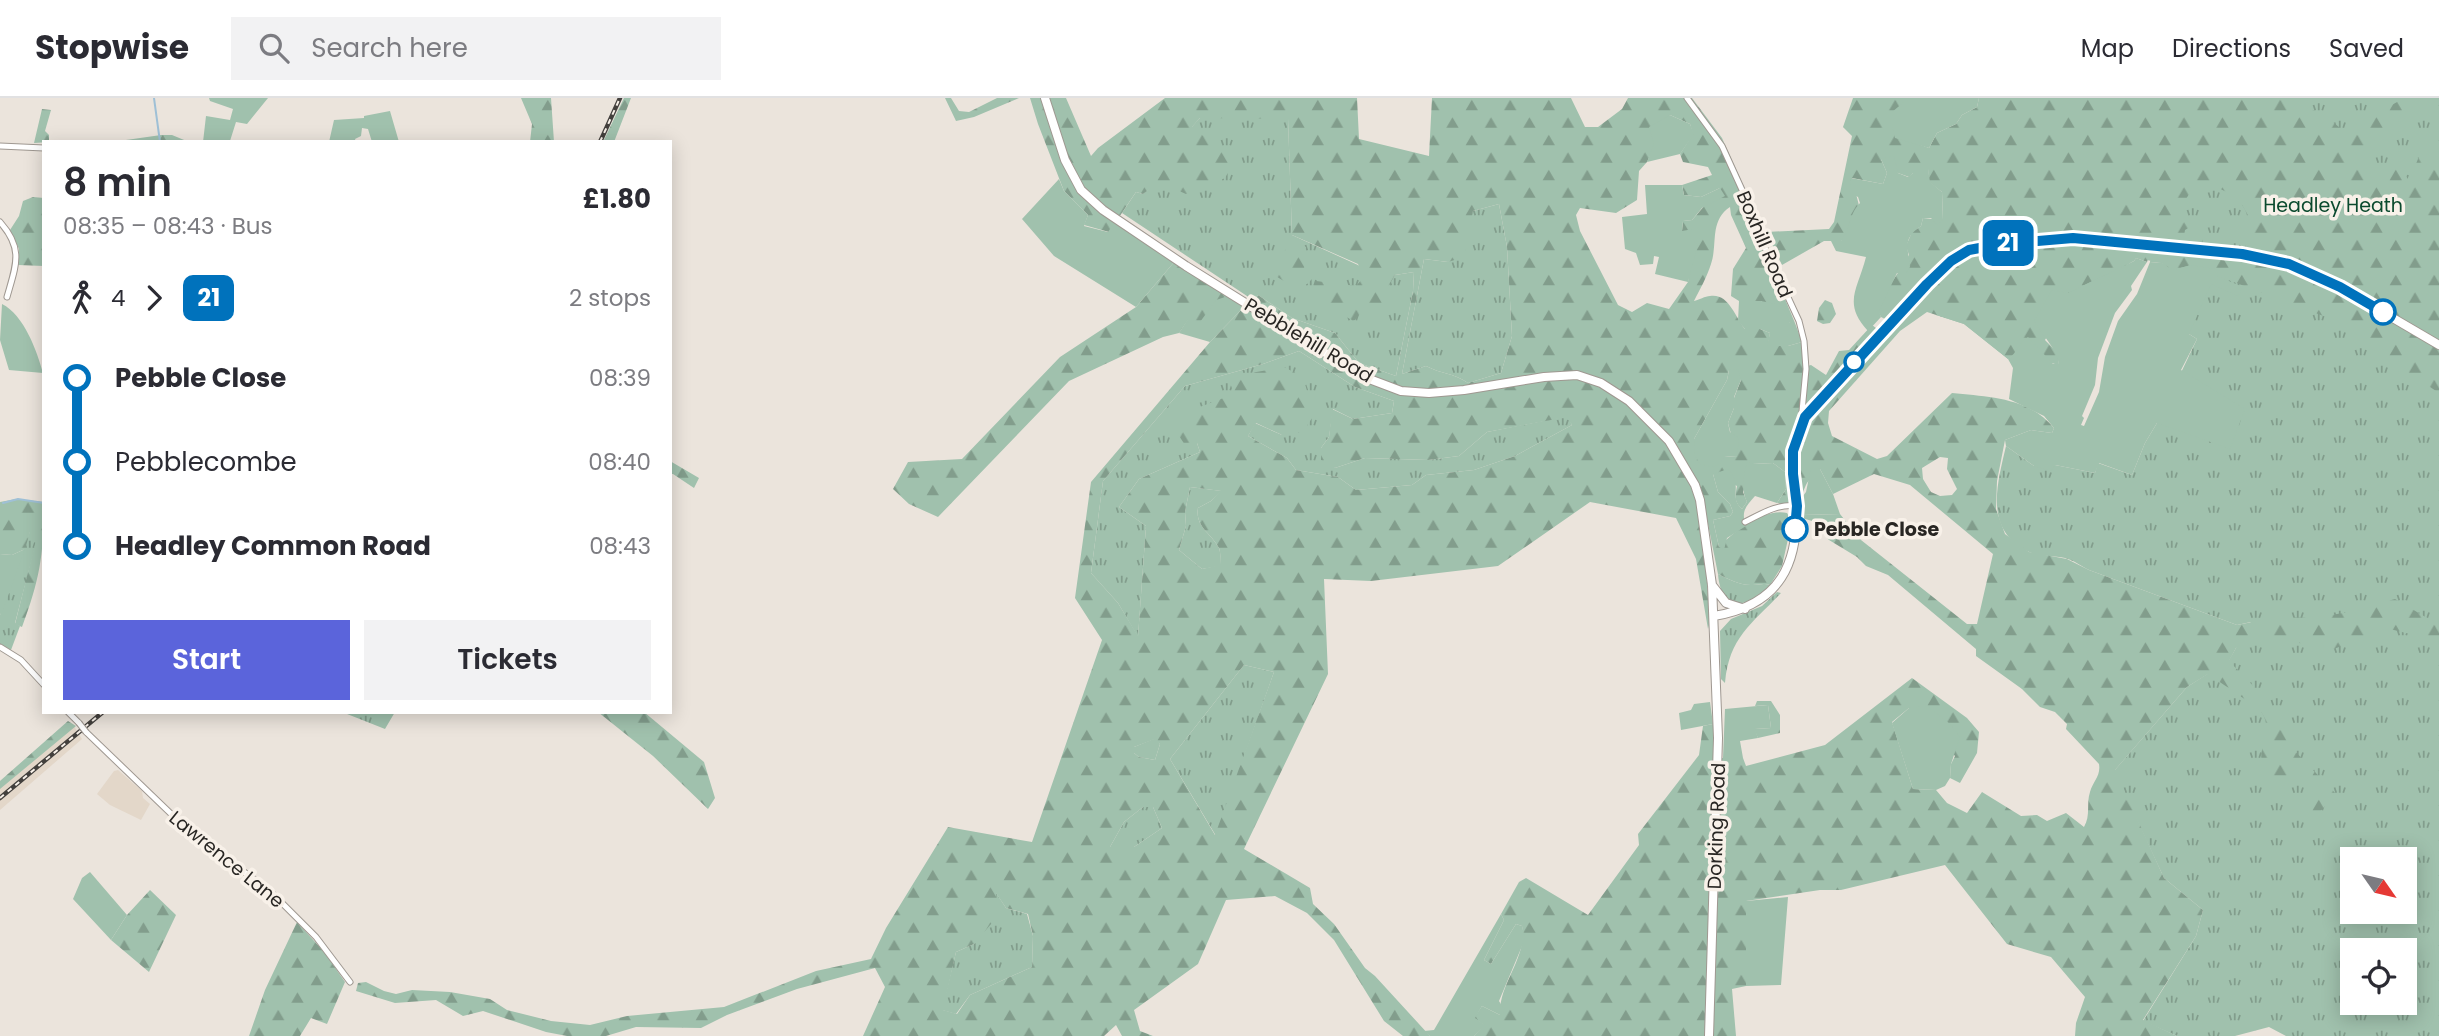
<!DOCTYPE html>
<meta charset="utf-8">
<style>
:root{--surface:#fff;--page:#f2f2f3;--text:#2b2b33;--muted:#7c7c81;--line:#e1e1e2;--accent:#5b64db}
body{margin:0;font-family:Poppins,sans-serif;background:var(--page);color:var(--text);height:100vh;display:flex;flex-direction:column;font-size:26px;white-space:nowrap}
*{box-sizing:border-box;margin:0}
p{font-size:23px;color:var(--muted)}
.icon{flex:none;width:38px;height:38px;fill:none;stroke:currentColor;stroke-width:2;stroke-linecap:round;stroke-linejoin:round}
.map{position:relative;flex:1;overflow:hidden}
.drawer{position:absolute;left:42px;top:42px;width:630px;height:574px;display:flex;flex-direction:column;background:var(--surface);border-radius:0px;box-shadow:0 4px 18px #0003}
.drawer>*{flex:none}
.badge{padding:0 14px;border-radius:10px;font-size:24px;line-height:46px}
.needle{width:46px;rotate:124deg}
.tools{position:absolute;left:2340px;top:749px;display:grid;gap:14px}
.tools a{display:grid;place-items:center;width:77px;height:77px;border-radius:0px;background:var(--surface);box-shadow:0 4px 18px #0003;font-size:35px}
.map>.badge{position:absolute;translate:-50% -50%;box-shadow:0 0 0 4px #fff}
.legs{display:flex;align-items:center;gap:10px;height:77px;padding:0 21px;font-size:23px}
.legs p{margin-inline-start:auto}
.headline{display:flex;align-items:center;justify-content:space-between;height:119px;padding:0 21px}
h1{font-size:38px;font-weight:600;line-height:52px}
.action{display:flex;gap:14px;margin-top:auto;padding:14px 21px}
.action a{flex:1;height:80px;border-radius:0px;background:var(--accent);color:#fff;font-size:28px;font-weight:600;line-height:80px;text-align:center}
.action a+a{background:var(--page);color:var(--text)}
ul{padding:0 21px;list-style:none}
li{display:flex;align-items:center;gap:24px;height:84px;font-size:26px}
li i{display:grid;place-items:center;width:10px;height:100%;margin:0 9px;background:currentColor}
li i::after{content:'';width:18px;height:18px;margin:-9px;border:5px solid;border-radius:50%;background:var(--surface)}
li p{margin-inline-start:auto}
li:first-child i{background:linear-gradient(#0000 50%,currentColor 0)}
li:last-child i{background:linear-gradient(currentColor 50%,#0000 0)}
header{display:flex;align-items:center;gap:42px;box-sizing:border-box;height:98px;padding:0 35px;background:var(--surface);border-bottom:2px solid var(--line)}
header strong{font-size:33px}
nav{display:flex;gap:38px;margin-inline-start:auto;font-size:24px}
.search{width:490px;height:63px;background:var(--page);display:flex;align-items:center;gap:18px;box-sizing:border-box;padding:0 24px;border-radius:0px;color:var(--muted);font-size:26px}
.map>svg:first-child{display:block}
.built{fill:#e3d7c9}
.grass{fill:url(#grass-tufts);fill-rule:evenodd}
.forest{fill:url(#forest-firs);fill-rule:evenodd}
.green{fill:#a0c1ad}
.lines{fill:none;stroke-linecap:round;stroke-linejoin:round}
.stream{stroke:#9fc0d6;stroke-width:2}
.minor-casing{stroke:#9f9891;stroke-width:7}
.secondary-casing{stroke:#9f9891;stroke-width:10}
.minor{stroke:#fff;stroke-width:5}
.secondary{stroke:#fff;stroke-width:8}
.rail-casing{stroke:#43403d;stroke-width:4.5}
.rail{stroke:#f8f1e9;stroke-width:2;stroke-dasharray:5;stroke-linecap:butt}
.minor-bridge-casing{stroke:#9f9891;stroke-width:7;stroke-linecap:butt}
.minor-bridge{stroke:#fff;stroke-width:5}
.line-1-casing{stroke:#fff;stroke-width:16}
.line-1{stroke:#0072bc;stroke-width:10}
.stop-1-dot{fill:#fff;stroke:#0072bc;stroke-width:3.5}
.labels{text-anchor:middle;stroke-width:7;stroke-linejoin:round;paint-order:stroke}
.park-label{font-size:19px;fill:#0b4a2e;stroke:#f8f1e9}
.street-label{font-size:19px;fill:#282623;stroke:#f8f1e9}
.stop-label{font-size:19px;font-weight:bold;fill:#282623;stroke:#f8f1e9;text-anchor:start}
</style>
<header>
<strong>Stopwise</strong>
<div class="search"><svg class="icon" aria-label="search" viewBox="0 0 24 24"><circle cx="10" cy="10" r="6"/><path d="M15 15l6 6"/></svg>Search here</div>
<nav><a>Map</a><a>Directions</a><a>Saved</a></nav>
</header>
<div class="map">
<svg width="2439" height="938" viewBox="0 0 2439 938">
<defs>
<pattern id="grass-tufts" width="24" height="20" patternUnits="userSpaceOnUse" patternTransform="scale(1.75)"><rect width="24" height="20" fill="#a0c1ad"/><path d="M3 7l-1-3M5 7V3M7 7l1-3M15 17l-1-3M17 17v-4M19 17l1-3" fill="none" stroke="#829d8c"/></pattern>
<pattern id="forest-firs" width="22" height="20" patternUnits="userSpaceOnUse" patternTransform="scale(1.75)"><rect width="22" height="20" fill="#a0c1ad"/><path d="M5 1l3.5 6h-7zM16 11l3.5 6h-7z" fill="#829d8c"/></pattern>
</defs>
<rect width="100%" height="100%" fill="#ebe4dc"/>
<path class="built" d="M72,625l10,16 -82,71v-29z
M118,672l24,21 1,7 7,6 -9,16 -31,-15 -13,-11 17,-23z"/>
<path class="grass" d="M1998,0h441v938h-153l-17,-9 -34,9h-58l-34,-15 53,-85 7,-26 -39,-32 -50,-107 73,-84 42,-27 22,-38 -14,3 -148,-55c-8,-4 -16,-10 -24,-12 -12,-3 -27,-1 -38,-7 -43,-22 -30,-66 -21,-105l28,20 21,-1 40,8 3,-10 34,12 13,-32 12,-20 40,-84 -8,-5 -27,-71 -26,-5 -128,101 -44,-35 -28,-9 -3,-14 -17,-13 40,-37zM2352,761h52v53h-52zM2352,852h52v53h-52z
M1200,20h88l4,117 66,30 28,23 9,-13 19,-3 -1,19 -17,85 -37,-13 -24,-30 -43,-15 -34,-23 -5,5 -131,-87 14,-21 7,2c28,-22 33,-53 57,-76z
M1499,106l8,43 5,89 -11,37 -33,10c-14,-10 -27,-9 -42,-17l-24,8 22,-115 24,3 25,-51z
M1299,253l56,36 39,14 -2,12 -39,6 -20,-10 -4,28 -8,11 14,20 30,-10 63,2 31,-4 28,-24 81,-16 4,9 -57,31 -41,14 -48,5 -14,10 -56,5 -18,-13 -42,-7 -9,-12 -39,-22 7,-13 27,12 -53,-58 6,17 -38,49 3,9 -61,27 -20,28 27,19 -8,111 -20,-34 -27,-30 12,-92 82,-95 78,-22z
M1190,389l32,4 -11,10 -13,7c-3,19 13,25 21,40 2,5 1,12 1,18l-18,3 -23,-19 7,-24 -1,-14z
M30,433l9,1 -24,91 5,3 -9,24 -11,-6v-29z
M1718,476c10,5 23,12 35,11 7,0 9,-2 17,0 -22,24 -49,28 -52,-11z
M1777,494l4,1c-29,31 -52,44 -56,90l-4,-4 -1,-48 11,-12 31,-13z
M1244,567l30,7 -58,164 -46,-77z
M342,614h53l-10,17z
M1156,640l4,6 -5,16 -16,-3 -5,-4v-6z
M1143,709h10l9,21 -28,19h-24l14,-25z
M995,793l11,17 21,6 6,22 -1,31 -62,28 -14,19 -14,-4 14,-58 18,-8z"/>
<path class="forest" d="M521,0h30l3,44h-24l2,-18z
M624,0h7l-17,44h-11z
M945,0h6l8,13 10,1 28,-14h22l-45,19 -18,4z
M1030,0h36l25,58 7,-8 67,-50h192l2,41 70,17 3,-58h139l14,29h13l24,-18 6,-11h64l30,40 27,60 -5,3 51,122h-5l-29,-22h-22l-8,-5 2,-27 13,-21 -15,-33 -1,-8c-21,14 -12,37 -19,57 -4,13 -11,25 -17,37 5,-1 11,-5 16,-5 19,-3 25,21 35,33h15l10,4 -2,13h20l14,-4 2,25 7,-2 15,10 13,-24 10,-1 23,-25 12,9c23,-25 56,-68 87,-81 17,-7 36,-6 54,-8 40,-2 79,-2 119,1l5,11 -2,5 -11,-4 -2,3 -58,28 -31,51 13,13 1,12 -44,-11 -7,5 -44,-35 -37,-12 -27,19 -71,80 -1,12 4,13 45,23 10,-3 65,-63c37,4 76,4 102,35l-2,5 -21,-3 -26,10 -8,41 -1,28 9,25 24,18 38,7 22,11 148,55 40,-8 36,1 30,-5 52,-14 44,26v22l-21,-11 -32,-8 -52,21 -69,-12 -29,11 -7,13 36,37 24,47 47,49 -20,22 -12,-12 6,-20 -9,-4 -17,5c-46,-25 -5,-45 -22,-72 -4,-6 -44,-32 -54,-39l-21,13 -72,83 49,108 39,32 -7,26 -53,84 34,16h-102l1,-13 9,-26 -34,-40 -44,-13 -62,-79 -104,25h-21l-74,11v85l-14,3 4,47h-262l10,-11 -10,-7 8,-12 18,9c-2,-31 28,-58 22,-89l-6,-2 -25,40 -7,-4 20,-40 -3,-6 18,-32 7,-4 62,37 51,-70 -1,-11 61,-79 4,-29 10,-2 1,34h29l3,8 79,-21 87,-67 55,40 12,14 -2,21 -17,30 -10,-5 1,-14 4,-8 -46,-48 -17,14 21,67 23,1 11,13 20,10 15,-21 39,24 16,-1 10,6 19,-8 18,14c7,-12 2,-23 6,-35 3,-11 11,-16 9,-28l-33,-35 1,-5 -12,-12 -15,-5 -18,-18 -46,-33v-7l-88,-74 -22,-9 -9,-9 -28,-17 -17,-19 -10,-3v-3l38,-1 21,26 106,84h10l16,-70 -83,-69 -36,-11 -41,20 -13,-25c-3,4 -10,9 -13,14 -9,17 -2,24 -30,20l9,-14 -1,-17 -12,-9 -20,1 -10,28 4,10 -5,7c-8,-7 -7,-13 -5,-23l-24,-12 5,18 12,12 3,8 -3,4 -17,4 6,27c15,-16 46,-39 68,-34l5,8 -10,45 -12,19c-8,-2 -10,0 -17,0 -12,1 -25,-6 -35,-11l-16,-80 -15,-30 15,55 8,102 -2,8 -12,-70 -20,-41 -86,-16 -92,64 -127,15 -47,-2 4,95 -84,175 66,39 3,16 21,20 31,44 10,8 55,60h-27l-19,-15 -50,-81 -27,-27 -32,-17 -49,4 -28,64 -64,46 6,21 13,5h-31l-6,-11 -12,11h-241l22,-49 -10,-19 -78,21 -70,26 -26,13 -65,-1 -30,9h-39l-21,-4 -63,-21 -20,5 -27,-16 -41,3 -39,-12 2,-8 8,-1 18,9 12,3 16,-4 38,2 40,7 17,11 44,11 39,4 37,-9 97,-9 92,-36 55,-12 15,-31 62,-101 84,15 70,-202 -27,-42 16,-116 119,-140 33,-34 -43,15 -12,-3 -9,13 -16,4 -94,44 -131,136 -29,-13 -16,-15 15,-27 54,-3 98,-102 76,-50 39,-46 71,44 12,-10 34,23 43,15 24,30 37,13 17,-85 1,-19 -19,3 -8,14 -2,14 -17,1 -14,17 -46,-24 8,-16 40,5 7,-8 -5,-14 -66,-29 -4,-116 -88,-1 -8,9 43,33 -10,18 -39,16 -27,-12 -16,12 -7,-2 -27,40 -25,-7 4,-10 -24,-24 -26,-67zM1670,17l20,9 3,10 -13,20 3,8 25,5 4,8 -30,10 2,10 17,2 19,-9 -28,32 -9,1 -1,10 11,11 -5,40 -19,27 -22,-6 -15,9 -14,-7 -38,-74 -4,-16 4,-7 36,5 21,-13 2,-29 8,-9zM1499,106l8,43 5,89 -11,37 -33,10c-14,-10 -27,-9 -42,-17l-24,8 22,-115 24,3 16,-5 9,-46zM1299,253l56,36 39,14 -2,12 -39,6 -21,-10 -3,28 -8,11v12l14,8 30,-10 63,2 31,-4 28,-24 80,-15 5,8 -57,31 -41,14 -48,5 -14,10 -56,5 -18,-13 -42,-7 -9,-12 -39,-22 8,-13 26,12 21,-3 11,-17 -11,-38 -19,-10 -56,10 6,17 -66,25 17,26 12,-2 3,9 -61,27 -20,28 27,19 -8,110 -20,-33 -27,-30 12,-92 82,-95 78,-22zM1729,272l12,10 -7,18v10l-6,15 9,34 -13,-1 -30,-17 33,-59zM1940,359l8,1 -1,11 10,20 -5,6 -12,1 -9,-4 -8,-13 -1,-11zM1190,389l31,4 -10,10 -13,7c-3,19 13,25 21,40 2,5 1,12 1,17l-18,4 -23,-19 7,-24 -1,-14zM1244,567l30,7 -59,163 -45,-76zM1155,641l5,5 -5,16 -16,-3 -5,-4v-6zM1143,709h10l9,21 -28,19h-24l14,-25zM996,795l10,15 22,6 5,22 -1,31 -62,28 -13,19 -14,-4 13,-58 18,-8 23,-27z
M1853,0h51l6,43 19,7 8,-15 19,-9 6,-9 15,-8 2,-9h315c17,12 47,25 57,42 6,-6 10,-11 15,-17 10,-10 26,-18 38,-25l10,2c-6,25 -18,21 -35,36 -7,7 -13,15 -18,23l8,12 10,1 6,-7 7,-2 10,6 7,12 11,-27 19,3v185l-95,-59 -55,-25 -43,-6c-2,-13 -1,-21 1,-33 2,-13 -18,-28 -30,-31 -6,-2 -14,-2 -21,-5l-10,16 -7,22 2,2 4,-2 4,2 1,4 -5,3 -1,6 3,3h16l-1,8 -124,-11 -122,15 -71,68 -4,-2 -3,-6 11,-24 20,-32 -3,-9 6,-14 9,-6 2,-8 20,2 -1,-28 -13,-10 -1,-13 -15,4 -4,4 -11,-4 -17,-14 6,14 -4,11 -31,-6 13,51 -24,12h-17l-42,24 -16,-33 63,-3 5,-7 18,-86 -9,-9z
M42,11l9,1 -6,21 4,4v7l-15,1z
M161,37h11l17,7h-77z
M33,99l11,1v68l-26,-1 1,-16 -9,-19 9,-14 4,-15z
M1292,143l14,6 -2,24 9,7 -6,6 -12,4 -26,-16z
M2155,149c39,4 80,5 117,16 60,17 114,55 167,86v44l-113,-76 -111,-42v-6l-24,-4 -18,5 -11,-7 -12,-1 2,-13z
M1825,202l7,3 4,11 -6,9 -7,1 -6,-3 2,-13z
M670,363l29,17 -5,10 -21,-14h-3z
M16,401l28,3c0,51 -4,77 -22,125l-7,-3 23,-92h-8l-5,17 -13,6 -12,-1v-52z
M1757,603h14l9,14v18l-22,5 -4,-9 17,-1 -3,-23 -13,1z
M598,614h46l60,50 11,36 -7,11 -55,-53z
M68,623l8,5 -76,63v-8z
M150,792l26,25 -27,57 -38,-32 16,-25z
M297,824l28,31 20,29 -18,42 -16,-6 -11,18h-51l16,-46z"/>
<path class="green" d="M209,0h59l-21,26 -11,-2 -6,19 -27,1 3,-26 24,4 3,-11 -23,-8z
M1904,0h75l-2,9 -15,8 -6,9 -19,9 -8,15 -34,-10 -3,-12v-14l12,-10z
M390,13l9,31h-27l-4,-13 -6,-1 -1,8 -6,3 1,3h-27l5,-22 30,-2v-2z
M1670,17l20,9 4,10 -14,20 -33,8 7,-18 -5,-17z
M1894,58l4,17 10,4 5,-4 1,-9 8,-1 6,6 2,13 12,10 1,28 -6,5 -6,-7h-8l-2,8c-19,13 -13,21 -11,41l-4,6h-9l-18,38 2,6 -13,14c-26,-28 -10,-42 -2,-74l-30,-6 -5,-10h10c11,-14 6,-24 19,-38l-2,-6 -9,-5 2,-14 32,6 4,-11 -6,-14z
M1059,81l5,12 24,24 -4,11 24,6 7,-10 60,39 -39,46 -82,-51 -32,-37z
M1645,87h37l2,10 17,2 19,-9 5,8 -23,12 -10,12 -9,1 -1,10 11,-2v12l5,3 -10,38 -33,-8 4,-17 -5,-1 -1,8 -13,1 -4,-12 -11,-4 -3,-32 25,-3z
M2136,160l11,4 -16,24 1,4 -17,23 -17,45 -3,27 -13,31 2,2 -3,7 3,1 15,-34 6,-35 13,-36 19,-27 13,-32 12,1 11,7 18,-5 24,4v6l28,12 -5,9 -27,-12 -22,50 8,5 -16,31 64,39 -15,40 -73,-26 -12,20 -13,32 -33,-12 -4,10 -40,-8 -4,6 -17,-5 -28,-20 -1,-6 26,-10 21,3 2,-5 -10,-12 -35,-17 4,-31 -5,-9c10,-7 9,-14 20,-22l25,27h6c-2,-15 -17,-29 -25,-43l18,-31 16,3 66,-32z
M1225,199l18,11 -33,34 -31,-9 9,-14 12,3 16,-22z
M1739,203h22l20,4 9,18h5l7,19 -14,4h-21l3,-13 -10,-4h-15l-7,-8z
M2,206c22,11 35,47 41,69l-34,-3 -9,-30z
M1738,271l3,11 -7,17v11l-6,15 2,9 9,6 -2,19 -13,-1 -3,7 -8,4 -13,-3 -5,-8 -1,-17 33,-59 2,-10z
M1747,364l6,2 20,-1 12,9 1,17 -9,14 -22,-7c-10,11 -14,16 -9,30l-19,12 -3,12 -5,-3 -6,-27 17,-4 3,-4 -3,-8 -12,-12 -5,-18 15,-5c16,17 0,27 14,40l5,-7c-7,-15 -3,-25 0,-40z
M1811,370l9,1 13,25 7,20 -38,1 -2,-15 6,-8z
M25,451l-22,61 -3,5v-61l12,1z
M1710,604l3,22 -32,6 -2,-17 12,-3 3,-6z
M1768,607l3,23 -16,1 3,9 -18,3 3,17h-20l2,-49z
M1927,608l23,18 10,13 -9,27 -1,14 -5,8 -9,4 -23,-1 -21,-66 17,-15z
M90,774l37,43 -16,25 -38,-41 9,-21z
M1788,799l-7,88 -35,1v-85z
M1501,816l3,6 -20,40 7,4 25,-40 6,2 3,13 -26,62 6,10 -5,4 -18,-9 -7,12 10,7 -11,11h-44l-6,-5 10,-1z"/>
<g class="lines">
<path class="stream" d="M154,0l6,44
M3,405l15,-4 26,4"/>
<defs>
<path id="minor" d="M1687,0l35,48 21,46 17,45 39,84 5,20 2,28 -5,53
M0,48l44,2
M0,124c24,27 16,43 7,75
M1745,424c16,-8 33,-19 52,-16
M0,549l21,13 23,25
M68,614l11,11
M86,634l106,102 77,56 47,47 34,45"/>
<path id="secondary" d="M1045,0l20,62 16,30 22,20 83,56 178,111 37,14 28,2 35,-3 80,-13 33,-2 24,8 28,18 40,40 26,44 5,15 12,85 6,153 -9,298
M1712,487l14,18 19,6
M1714,518c66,-11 86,-52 82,-116 -1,-35 -9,-57 12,-88l143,-151 18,-11 32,-6 72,-6 106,9 84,10 26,7 51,23 99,58"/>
</defs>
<use href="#minor" class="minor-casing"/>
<use href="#secondary" class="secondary-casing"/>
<use href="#minor" class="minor"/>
<use href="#secondary" class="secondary"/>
<defs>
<path id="rail" d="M600,44l20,-44
M0,700l103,-86"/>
</defs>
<use href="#rail" class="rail-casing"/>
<use href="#rail" class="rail"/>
<defs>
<path id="minor-bridge" d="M79,625l7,9"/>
</defs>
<use href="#minor-bridge" class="minor-bridge-casing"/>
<use href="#minor-bridge" class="minor-bridge"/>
</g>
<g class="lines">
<defs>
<path id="line-1" d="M1795,431l2,-23 -4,-32v-23l12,-34 122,-133 24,-23 18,-11 32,-6 72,-6 169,16 47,10 51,23 43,25"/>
</defs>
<use href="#line-1" class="line-1-casing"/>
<use href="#line-1" class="line-1"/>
</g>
<g class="stop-1-dot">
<circle cx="2383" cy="214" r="12"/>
<circle cx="1854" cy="264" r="9"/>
<circle cx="1795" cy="431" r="12"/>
</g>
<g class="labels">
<g class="park-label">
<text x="2333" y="114">Headley Heath</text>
</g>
<g class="street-label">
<text transform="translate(1765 146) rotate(67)" y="7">Boxhill Road</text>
<text transform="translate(1309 242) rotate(31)" y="7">Pebblehill Road</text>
<text transform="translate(1716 728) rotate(-88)" y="7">Dorking Road</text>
<text transform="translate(227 761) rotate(39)" y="7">Lawrence Lane</text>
</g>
<g class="stop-label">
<text x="1814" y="438">Pebble Close</text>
</g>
</g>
</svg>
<div class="tools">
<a><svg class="needle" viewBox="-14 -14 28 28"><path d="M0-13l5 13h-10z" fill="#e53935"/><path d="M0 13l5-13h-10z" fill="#7c7c81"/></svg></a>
<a><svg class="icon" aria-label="locate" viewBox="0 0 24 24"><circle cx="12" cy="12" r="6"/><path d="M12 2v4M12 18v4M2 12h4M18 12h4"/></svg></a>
</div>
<b class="badge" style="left:2008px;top:145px;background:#0072bc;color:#fff">21</b>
<section class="drawer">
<div class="headline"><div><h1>8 min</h1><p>08:35 – 08:43 · Bus</p></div><b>£1.80</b></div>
<div class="legs"><svg class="icon" aria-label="walk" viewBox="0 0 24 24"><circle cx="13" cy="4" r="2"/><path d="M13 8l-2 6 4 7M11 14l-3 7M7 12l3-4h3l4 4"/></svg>4<svg class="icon" aria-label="forward" viewBox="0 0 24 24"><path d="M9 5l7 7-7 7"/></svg><b class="badge" style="background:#0072bc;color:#fff">21</b><p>2 stops</p></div>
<ul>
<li><i style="color:#0072bc"></i><b>Pebble Close</b><p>08:39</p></li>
<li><i style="color:#0072bc"></i><span>Pebblecombe</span><p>08:40</p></li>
<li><i style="color:#0072bc"></i><b>Headley Common Road</b><p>08:43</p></li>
</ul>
<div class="action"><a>Start</a><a>Tickets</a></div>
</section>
</div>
